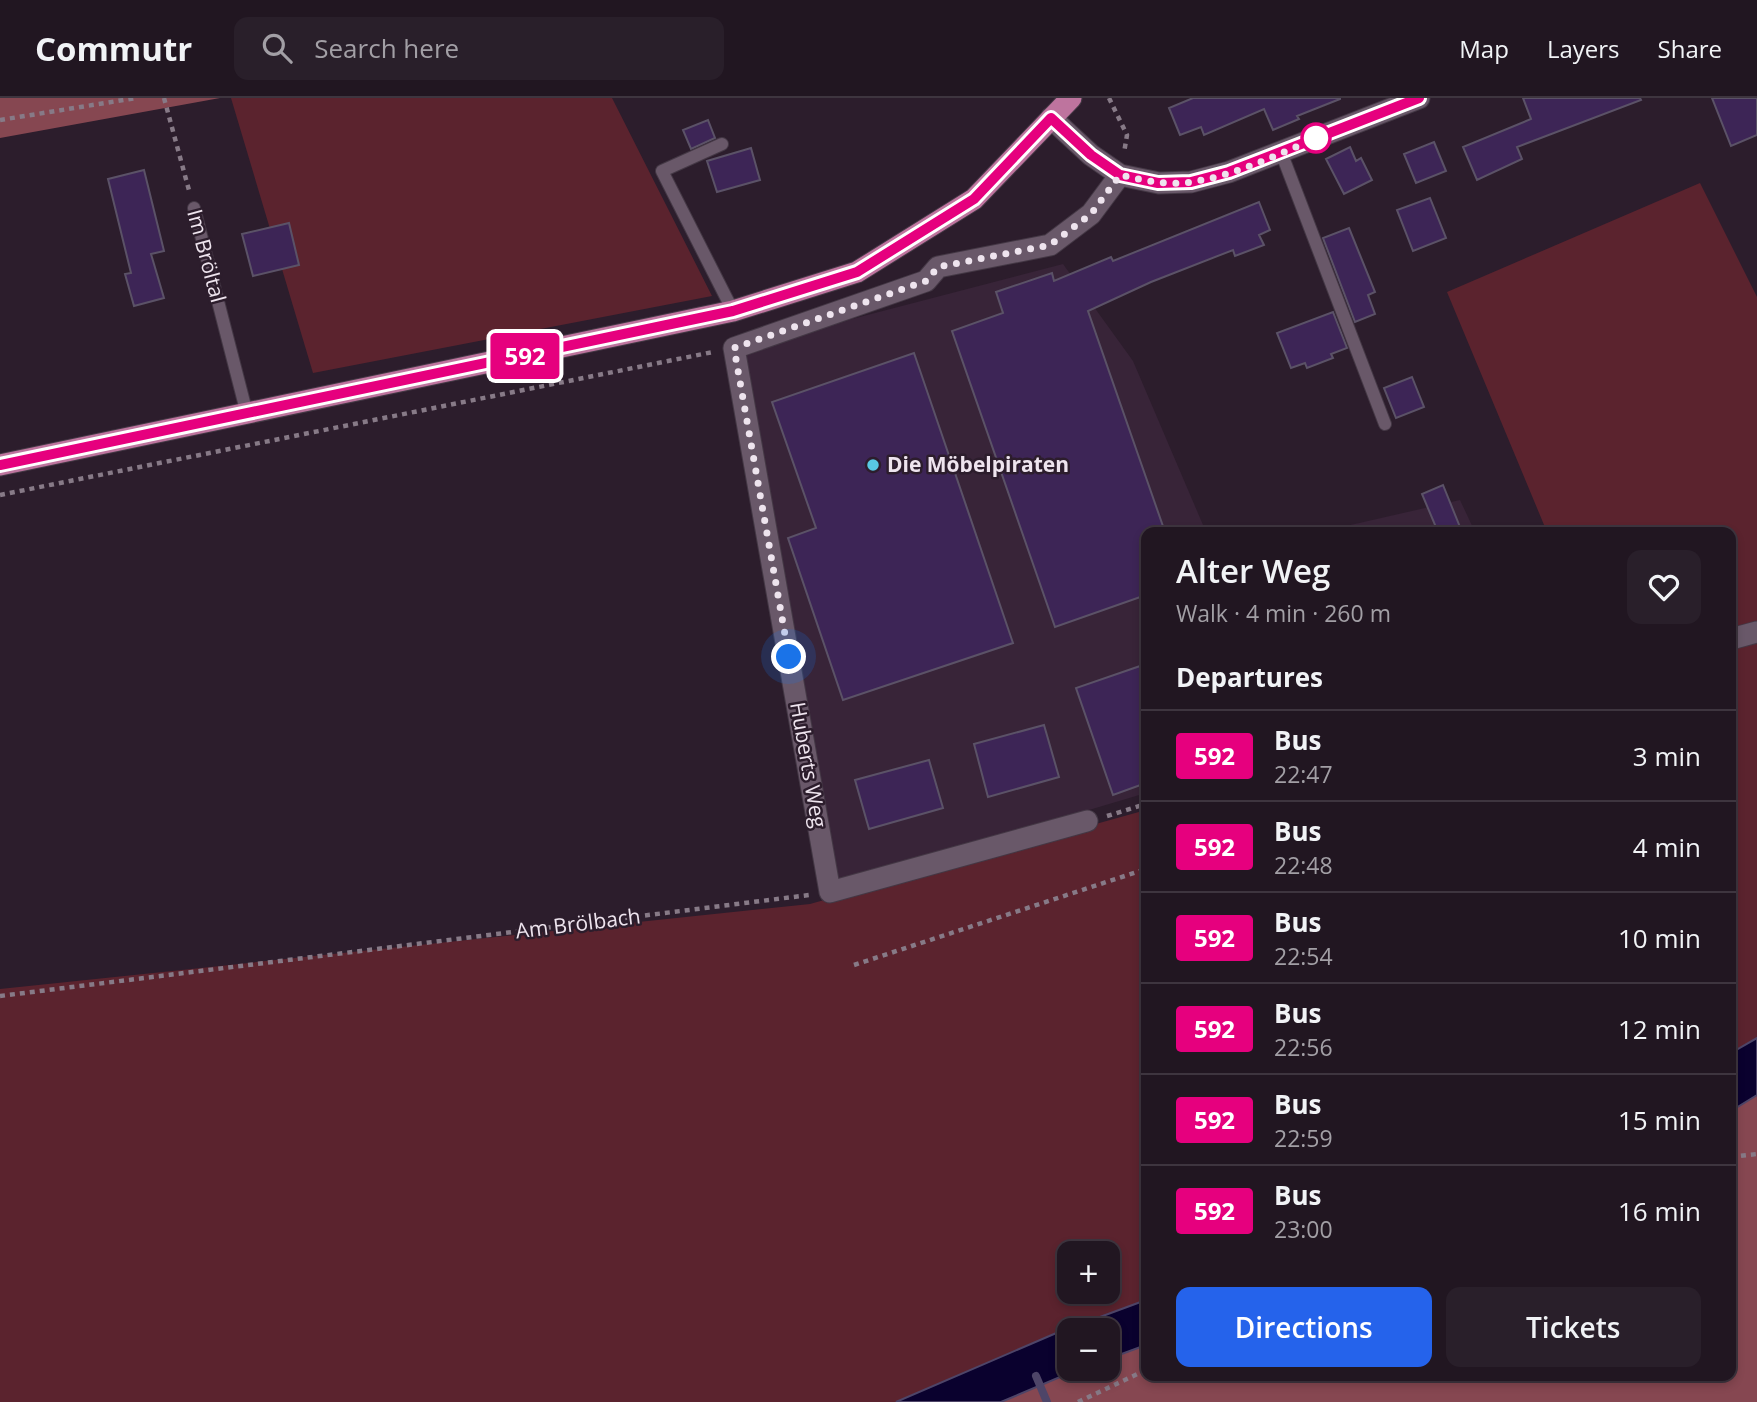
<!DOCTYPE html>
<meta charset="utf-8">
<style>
:root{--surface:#211621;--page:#291f2a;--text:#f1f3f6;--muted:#a29fa5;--line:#3e353f;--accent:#2563eb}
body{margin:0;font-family:"Open Sans",sans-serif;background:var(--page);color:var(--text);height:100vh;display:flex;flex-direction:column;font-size:26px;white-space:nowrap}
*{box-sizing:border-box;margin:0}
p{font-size:23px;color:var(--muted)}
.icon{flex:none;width:38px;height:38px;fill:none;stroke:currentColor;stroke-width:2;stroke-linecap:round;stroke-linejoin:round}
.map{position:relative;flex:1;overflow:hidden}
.side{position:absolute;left:1141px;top:429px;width:595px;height:854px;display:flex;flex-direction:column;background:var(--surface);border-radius:14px;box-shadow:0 4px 10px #0003,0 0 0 2px var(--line)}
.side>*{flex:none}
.badge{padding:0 14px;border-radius:5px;font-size:24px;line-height:46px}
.buttons{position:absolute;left:1057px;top:1143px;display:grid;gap:14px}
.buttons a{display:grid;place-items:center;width:63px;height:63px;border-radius:14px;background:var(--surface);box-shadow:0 4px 10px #0003,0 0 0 2px var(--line);font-size:35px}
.you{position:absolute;width:35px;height:35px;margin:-18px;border:5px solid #fff;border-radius:50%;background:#1a73e8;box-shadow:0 0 0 10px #1a73e833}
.map>.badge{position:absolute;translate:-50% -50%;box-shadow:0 0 0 4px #fff}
h2{padding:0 35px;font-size:26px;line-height:63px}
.round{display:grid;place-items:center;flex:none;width:74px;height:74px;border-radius:14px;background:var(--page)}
.summary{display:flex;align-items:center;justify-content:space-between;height:119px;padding:0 35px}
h1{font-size:33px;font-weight:600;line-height:52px}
.action{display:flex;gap:14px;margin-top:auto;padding:14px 35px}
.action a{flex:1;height:80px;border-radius:14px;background:var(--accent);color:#fff;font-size:28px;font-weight:600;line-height:80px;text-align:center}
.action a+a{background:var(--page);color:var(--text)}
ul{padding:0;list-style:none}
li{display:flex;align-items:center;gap:21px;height:91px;padding:0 35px;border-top:2px solid var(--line)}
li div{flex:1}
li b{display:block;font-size:26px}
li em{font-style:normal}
li .badge{min-width:77px;font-weight:700;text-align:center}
header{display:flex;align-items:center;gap:42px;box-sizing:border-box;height:98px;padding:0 35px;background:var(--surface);border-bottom:2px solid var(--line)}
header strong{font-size:33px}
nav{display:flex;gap:38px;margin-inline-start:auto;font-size:24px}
.search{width:490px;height:63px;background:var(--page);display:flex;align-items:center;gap:18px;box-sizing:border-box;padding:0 24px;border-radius:14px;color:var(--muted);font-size:26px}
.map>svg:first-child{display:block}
.built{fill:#382438}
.green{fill:#5b232e;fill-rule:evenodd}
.forest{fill:#864751}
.water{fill:#0a012e;stroke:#4e4568;stroke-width:2}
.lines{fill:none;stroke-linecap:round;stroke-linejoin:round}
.stream{stroke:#4e4568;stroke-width:8}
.building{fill:#3d2556;stroke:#5b5267;stroke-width:2}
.lane-casing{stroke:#443845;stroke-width:14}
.street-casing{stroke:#443845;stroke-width:23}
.primary-casing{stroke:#443845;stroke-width:23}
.path{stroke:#877a87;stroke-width:4.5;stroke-dasharray:5 5;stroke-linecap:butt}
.lane{stroke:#695869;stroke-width:12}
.street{stroke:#695869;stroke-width:21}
.primary{stroke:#be749e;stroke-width:21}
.line-casing{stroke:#fff;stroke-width:16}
.line{stroke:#e6007e;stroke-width:10}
.walk{stroke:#eee4ee;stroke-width:7;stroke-dasharray:0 12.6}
.stop-dot{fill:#fff;stroke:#e6007e;stroke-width:3.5}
.poi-dot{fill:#58c9e3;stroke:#2c1d2c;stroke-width:2.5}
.labels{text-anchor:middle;stroke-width:5;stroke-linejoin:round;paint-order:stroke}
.street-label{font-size:21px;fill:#eee4ee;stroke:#2c1d2c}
.poi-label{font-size:21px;font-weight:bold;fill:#eee4ee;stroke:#2c1d2c;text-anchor:start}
</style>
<header>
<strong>Commutr</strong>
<div class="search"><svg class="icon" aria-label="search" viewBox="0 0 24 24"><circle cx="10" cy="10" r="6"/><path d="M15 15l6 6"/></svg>Search here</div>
<nav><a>Map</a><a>Layers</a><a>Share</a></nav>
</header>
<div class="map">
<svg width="1757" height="1304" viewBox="0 0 1757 1304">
<rect width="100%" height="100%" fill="#2c1d2c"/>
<path class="built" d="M1063,166l70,97 73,171h-60v261l-312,93 -97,-537z
M1460,402l15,32h-155z"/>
<path class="green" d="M231,0h381l100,198 -399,77z
M1700,85l57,114v741l-26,15v-521h-184l-100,-240z
M1146,712v490l-92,34 -158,68h-896v-413l810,-85zM1069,1155h39v39h-39z"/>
<path class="forest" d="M0,0h220l-220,40z
M1757,997v307h-756l78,-33 29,-1v-9l38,-14v31h585v-265z"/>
<path class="water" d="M1757,940v57l-26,16v-58z
M1146,1202v45l-38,14v-29h-39v38l10,1 -78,33h-105l158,-68z"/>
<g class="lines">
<path class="stream" d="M1036,1278l11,26"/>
</g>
<path class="building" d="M1193,0h147v1l-43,17 2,3 -26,11 -9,-21 -60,26 -3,-8 -21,8 -11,-27z
M1523,0h117l1,2 -124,47 5,12 -45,21 -14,-33 68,-28z
M1712,0h45v37l-26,11z
M708,22l7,18 -24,11 -8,-19z
M1434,44l12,29 -30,12 -12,-29z
M1350,49l6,14 5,-3 11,22 -28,14 -18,-35z
M751,50l9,32 -43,12 -10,-31z
M144,72l20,81 -13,3 13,44 -30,8 -9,-32 6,-1 -23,-94z
M1430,100l16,40 -33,13 -16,-41z
M1259,104l11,28 -11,5 5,10 -29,11 -2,-6 -82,32 -63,29 77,221h-19v63l-91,32 -103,-296 51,-18 -7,-21 56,-19 2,8 57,-24 2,4z
M289,125l10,42 -46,11 -11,-42z
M1349,130l26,64 -7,3 7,19 -20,8 -32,-84z
M1333,214l14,36 -16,6 2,4 -26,10 -2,-5 -14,5 -14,-35z
M914,255l99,290 -170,57 -55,-162 28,-10 -44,-126z
M1412,279l12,30 -28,11 -12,-30z
M1443,387l19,47h-24l-16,-38z
M1146,566v119l-33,12 -37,-107z
M1044,627l15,52 -71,20 -14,-53z
M929,662l14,48 -74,21 -14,-49z"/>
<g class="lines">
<defs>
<path id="lane" d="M722,46l-60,27 71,140
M1281,54l104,272
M194,110l53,206"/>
<path id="street" d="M1051,20l40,37 29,20 39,8 32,-1 38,-10 190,-74
M1731,541l26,-7
M1087,723l-257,71 -96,-544 192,-67 12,-14 112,-22 41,-31 29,-39"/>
<path id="primary" d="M0,367l733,-154 124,-39 117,-73 97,-101"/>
</defs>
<use href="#lane" class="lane-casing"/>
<use href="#street" class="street-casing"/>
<use href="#primary" class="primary-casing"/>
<path class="path" d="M164,0l26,96
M1109,0l18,37 -3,18
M0,22l136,-22
M0,397l713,-143
M1107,718l39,-12
M854,867l292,-96
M0,898l809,-101
M1731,1059l26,-3
M1078,1304l68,-32"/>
<use href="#lane" class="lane"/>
<use href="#street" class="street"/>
<use href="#primary" class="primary"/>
</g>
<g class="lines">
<defs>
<path id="line" d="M0,367l733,-154 124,-39 117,-73 77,-81 40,37 29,20 38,8 33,-1 38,-10 190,-74"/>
</defs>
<use href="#line" class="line-casing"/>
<use href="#line" class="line"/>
<path class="walk" d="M789,559l-55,-309 192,-67 12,-14 112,-22 41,-31 29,-39c23,5 47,11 71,7 43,-6 86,-27 125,-44"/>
</g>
<circle class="stop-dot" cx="1316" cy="40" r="14"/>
<circle class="poi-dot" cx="873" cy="367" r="7"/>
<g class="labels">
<g class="street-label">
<text transform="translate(206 158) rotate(75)" y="7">Im Bröltal</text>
<text transform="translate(808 667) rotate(80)" y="7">Huberts Weg</text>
<text transform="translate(578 826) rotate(-7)" y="7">Am Brölbach</text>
</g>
<g class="poi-label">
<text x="887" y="374">Die Möbelpiraten</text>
</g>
</g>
</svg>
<div class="buttons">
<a>+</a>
<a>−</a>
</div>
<div class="you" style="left:789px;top:559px"></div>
<b class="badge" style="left:525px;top:258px;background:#e6007e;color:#fff">592</b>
<section class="side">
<div class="summary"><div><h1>Alter Weg</h1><p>Walk · 4 min · 260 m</p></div><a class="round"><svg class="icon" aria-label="heart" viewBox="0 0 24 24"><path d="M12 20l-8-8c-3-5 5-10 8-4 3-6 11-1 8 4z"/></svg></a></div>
<h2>Departures</h2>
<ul>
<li><span class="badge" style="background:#e6007e;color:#fff">592</span><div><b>Bus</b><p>22:47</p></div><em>3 min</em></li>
<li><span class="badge" style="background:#e6007e;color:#fff">592</span><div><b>Bus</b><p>22:48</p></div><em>4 min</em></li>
<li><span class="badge" style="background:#e6007e;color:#fff">592</span><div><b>Bus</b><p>22:54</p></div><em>10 min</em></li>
<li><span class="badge" style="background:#e6007e;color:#fff">592</span><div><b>Bus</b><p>22:56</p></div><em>12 min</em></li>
<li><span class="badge" style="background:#e6007e;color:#fff">592</span><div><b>Bus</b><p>22:59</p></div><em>15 min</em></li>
<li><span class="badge" style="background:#e6007e;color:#fff">592</span><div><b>Bus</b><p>23:00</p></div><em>16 min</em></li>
</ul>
<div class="action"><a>Directions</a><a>Tickets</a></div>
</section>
</div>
